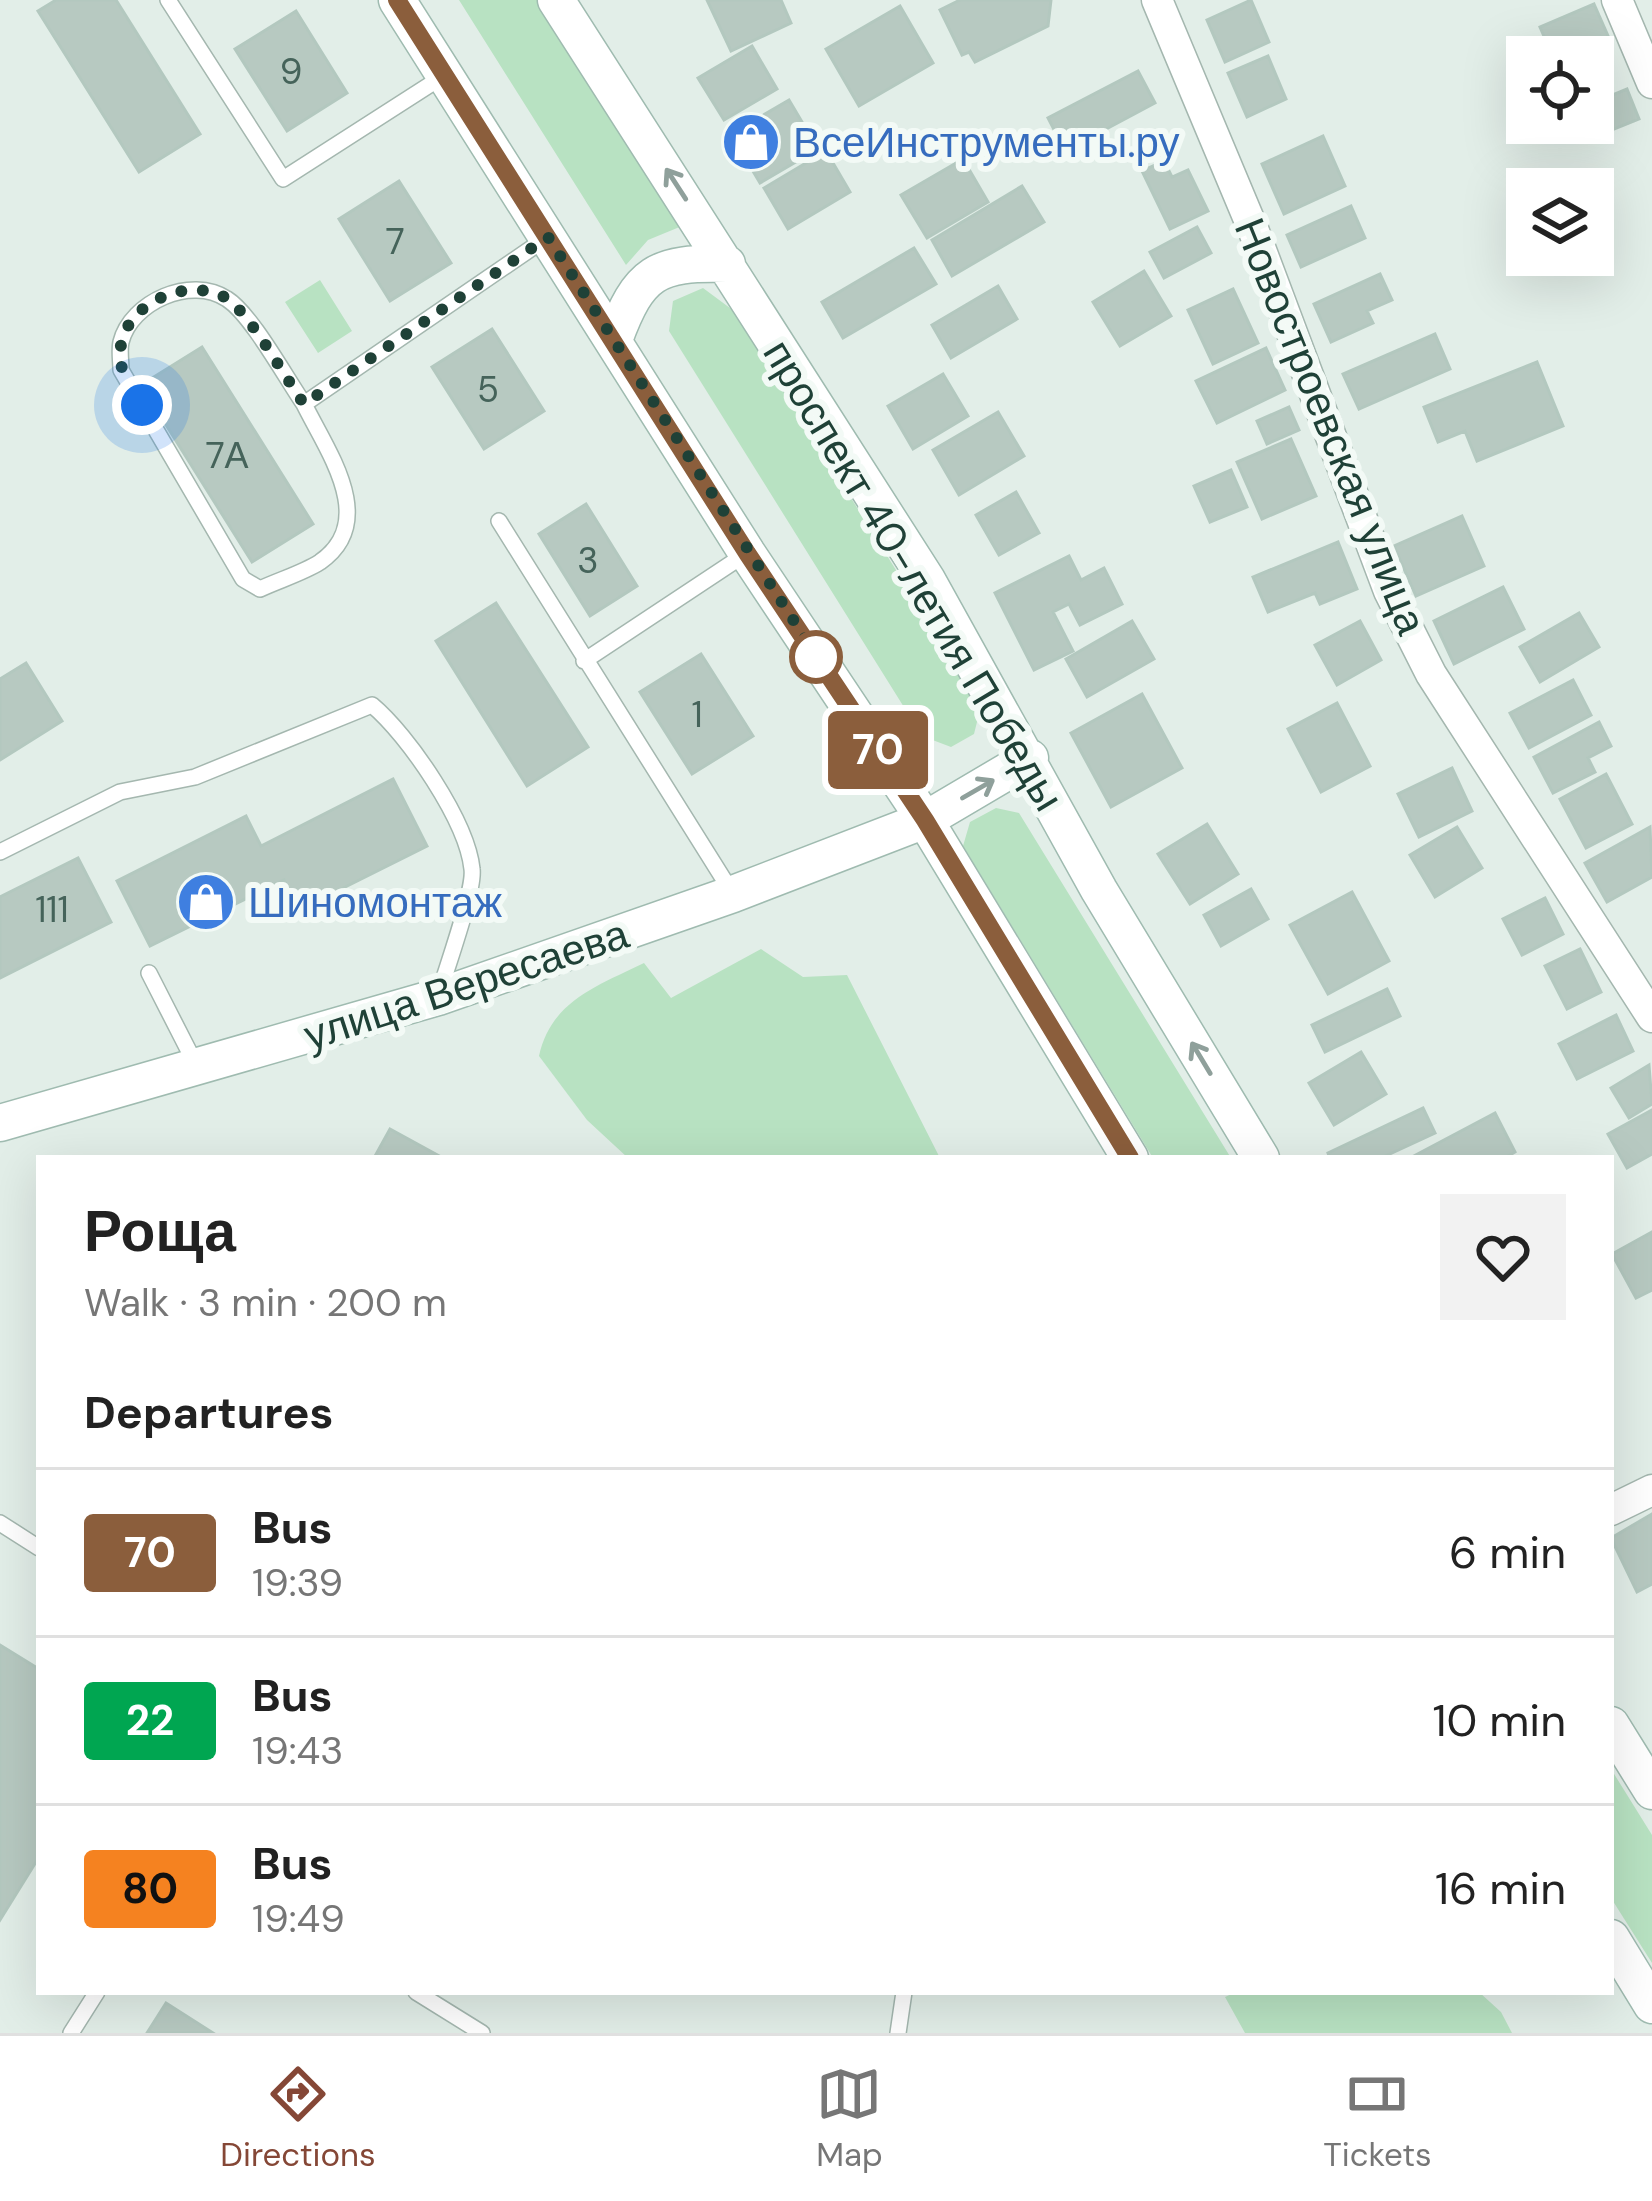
<!DOCTYPE html>
<meta charset="utf-8">
<style>
:root{--surface:#fff;--page:#f2f2f2;--text:#222;--muted:#767676;--line:#e0e0e0;--accent:#854736}
body{margin:0;font-family:"DM Sans",sans-serif;background:var(--page);color:var(--text);height:100vh;display:flex;flex-direction:column;font-size:45px;white-space:nowrap}
*{box-sizing:border-box;margin:0}
p{font-size:39px;color:var(--muted)}
.icon{flex:none;width:66px;height:66px;fill:none;stroke:currentColor;stroke-width:2;stroke-linecap:round;stroke-linejoin:round}
.map{position:relative;flex:1;overflow:hidden}
.side{position:absolute;left:36px;top:1155px;width:1578px;height:840px;display:flex;flex-direction:column;background:var(--surface);border-radius:0px;box-shadow:0 12px 48px #0002}
.side>*{flex:none}
.badge{padding:0 24px;border-radius:9px;font-size:42px;line-height:78px}
.buttons{position:absolute;left:1506px;top:36px;display:grid;gap:24px}
.buttons a{display:grid;place-items:center;width:108px;height:108px;border-radius:0px;background:var(--surface);box-shadow:0 12px 48px #0002;font-size:60px}
.you{position:absolute;width:60px;height:60px;margin:-30px;border:9px solid #fff;border-radius:50%;background:#1a73e8;box-shadow:0 0 0 18px #1a73e833}
.map>.badge{position:absolute;translate:-50% -50%;box-shadow:0 0 0 6px #fff}
h2{padding:0 48px;font-size:45px;line-height:108px}
.round{display:grid;place-items:center;flex:none;width:126px;height:126px;border-radius:0px;background:var(--page)}
.summary{display:flex;align-items:center;justify-content:space-between;height:204px;padding:0 48px}
h1{font-size:57px;font-weight:700;line-height:90px}
ul{padding:0;list-style:none}
li{display:flex;align-items:center;gap:36px;height:168px;padding:0 48px;border-top:3px solid var(--line)}
li div{flex:1}
li b{display:block;font-size:45px}
li em{font-style:normal}
li .badge{min-width:132px;font-weight:700;text-align:center}
.tab-bar{display:flex;justify-content:space-around;align-items:center;height:168px;border-top:3px solid var(--line);background:var(--surface);font-size:33px;color:var(--muted)}
.tab-bar a{display:grid;justify-items:center;gap:6px}
.tab-bar .current{color:var(--accent)}
.map>svg:first-child{display:block}
.green{fill:#b8e2c2}
.building{fill:#b7c9c1;stroke:#b3c8bf;stroke-width:3}
.lines{fill:none;stroke-linecap:round;stroke-linejoin:round}
.service-casing{stroke:#a4b7af;stroke-width:18}
.minor-casing{stroke:#a4b7af;stroke-width:33}
.secondary-casing{stroke:#9fbbb0;stroke-width:39}
.service{stroke:#fff;stroke-width:15}
.minor{stroke:#fff;stroke-width:30}
.secondary{stroke:#fff;stroke-width:36}
.oneway{stroke:#8fa09b}
.line-casing{stroke:#fff;stroke-width:27}
.line{stroke:#8b5e3c;stroke-width:18}
.walk{stroke:#1f4137;stroke-width:12;stroke-dasharray:0 21.6}
.stop-dot{fill:#fff;stroke:#8b5e3c;stroke-width:6}
.labels{text-anchor:middle;stroke-width:12;stroke-linejoin:round;paint-order:stroke}
.number-label{font-size:36px;fill:#45635a}
.shop-label{font-size:42px;fill:#366cbe;stroke:#f3faf6;text-anchor:start}
.street-label{font-size:42px;fill:#1f4137;stroke:#f3faf6}
</style>
<div class="map">
<svg width="1652" height="2033" viewBox="0 0 1652 2033">
<rect width="100%" height="100%" fill="#e2eee8"/>
<path class="green" d="M459,0h79l144,226 -34,14 -22,25z
M320,280l32,51 -34,22 -33,-51z
M703,288l31,23 247,395 -7,28 -23,13 -29,-11 -253,-405 4,-30z
M996,808l23,5 212,345h-78l-190,-312 7,-24z
M761,949l42,28 44,-2 93,183h-312l-41,-38 -48,-64c12,-55 58,-70 105,-93l27,35z
M1611,1769l41,66v128l-41,-65z
M1236,1992h243l22,20 11,21h-267l-20,-36z"/>
<path class="building" d="M56,0h60l84,134 -61,38 -101,-161z
M707,0h74l10,23 -60,28z
M960,0h91l-3,26 -73,36 -6,-10 -7,3 -22,-45z
M1251,0l18,42 -44,20 -18,-42z
M1594,4l18,41 -28,12h-31l-13,-30z
M900,6l33,57 -74,43 -33,-57z
M296,11l51,82 -60,38 -52,-82z
M752,46l25,43 -53,31 -26,-42z
M1268,56l18,43 -39,18 -19,-44z
M1138,71l17,32 -90,48 -17,-33z
M1627,89l12,30 -57,23 -8,-19h19v-20z
M789,100l29,49 -58,34 -29,-49z
M1323,136l22,50 -61,28 -22,-50z
M826,151l24,41 -62,37 -24,-41z
M963,159l25,43 -61,36 -26,-43z
M1164,161l8,16 16,-7 20,41 -38,18 -28,-58z
M399,181l52,82 -61,38 -51,-82z
M1022,186l22,36 -92,54 -20,-36z
M1351,206l14,32 -64,29 -14,-32z
M1197,227l14,26 -47,25 -14,-26z
M914,248l22,36 -93,54 -21,-36z
M1144,271l27,45 -51,30 -27,-44z
M1380,274l12,26 -25,11 6,12 -42,19 -17,-38z
M998,286l19,33 -66,39 -19,-33z
M1233,289l25,54 -45,21 -25,-54z
M492,329l52,82 -60,38 -52,-82z
M1435,334l15,35 -91,40 -16,-35z
M202,347l111,177 -61,38 -111,-177z
M1266,348l19,42 -68,33 -21,-42z
M1537,362l26,64 -86,35 -12,-30 -27,11 -14,-35z
M943,374l25,42 -55,33 -25,-43z
M1289,407l10,23 -32,14 -10,-23z
M998,412l26,44 -65,39 -26,-45z
M1291,439l25,57 -54,23 -25,-57z
M1231,470l16,37 -37,15 -16,-36z
M1016,492l23,41 -40,22 -23,-40z
M586,504l51,82 -47,30 -51,-82z
M1462,516l22,50 -68,30 -22,-50z
M1338,542l19,47 -37,15 -5,-11 -47,19 -15,-35z
M1069,556l12,24 23,-12 18,36 -42,21 -11,-21 -16,8 20,39 -39,19 -39,-77z
M1503,587l21,42 -70,35 -20,-43z
M496,603l92,144 -61,39 -91,-145z
M1579,613l20,34 -59,35 -20,-35z
M1132,621l22,38 -67,38 -21,-38z
M1360,621l21,39 -44,25 -22,-40z
M701,654l52,82 -61,38 -52,-82z
M26,663l36,58 -62,39v-81z
M1573,680l18,35 -62,33 -19,-35z
M1142,694l40,74 -71,39 -40,-74z
M1337,703l33,63 -49,26 -33,-63z
M1599,722l12,24 -23,12 7,14 -42,21 -19,-36z
M1452,768l20,43 -53,26 -21,-43z
M1606,774l26,50 -46,24 -26,-49z
M393,779l34,67 -128,64 -15,-30 -134,66 -33,-65 129,-65 15,30z
M1207,824l31,50 -48,30 -32,-50z
M1457,827l25,41 -47,29 -25,-42z
M1650,827l2,50 -45,25 -22,-39z
M78,858l33,64 -111,56v-81z
M1251,889l17,30 -47,27 -17,-31z
M1352,892l37,69 -61,33 -38,-69z
M1545,898l18,36 -41,21 -19,-36z
M1580,949l21,43 -34,17 -22,-43z
M1387,989l13,27 -75,36 -13,-27z
M1616,1015l17,36 -56,28 -18,-35z
M1361,1052l25,42 -52,31 -25,-42z
M1649,1065l3,39 -23,14 -18,-30z
M1423,1108l12,25 -54,25h-51l-2,-5z
M1652,1110v44l-25,14 -19,-34z
M1495,1113l20,39 -10,6h-95z
M390,1129l53,29h-69z
M1652,1232v58l-16,8 -24,-44z
M1652,1514v70l-15,8 -26,-54z
M0,1645l39,24v188l-39,63z
M166,2003l47,30h-66z"/>
<g class="lines">
<defs>
<path id="service" d="M168,0l115,179 162,-104
M304,404c23,47 75,117 16,158 -17,11 -41,18 -60,27l-17,-10 -122,-209c0,-8 -2,-20 0,-28 10,-40 70,-67 106,-43 24,15 59,79 77,105l241,-165
M499,521l232,370
M584,661l163,-108
M0,852l120,-60 75,-15 177,-72c36,30 95,116 100,164 3,21 -26,100 -33,125
M149,973l48,94
M0,1523l39,25
M416,1992l66,41
M71,2033l26,-41
M898,2033l6,-41"/>
<path id="minor" d="M1157,0l96,229 136,362 42,83 221,343
M1617,0l35,83
M1611,1510l41,-20"/>
<path id="secondary" d="M397,0l350,553 178,267 205,338
M556,0l371,580 172,310 162,268
M614,340c25,-68 42,-78 113,-76
M0,1123l438,-126 295,-103 192,-74 105,-62
M1611,1725l41,66
M1611,1938l41,67"/>
</defs>
<use href="#service" class="service-casing"/>
<use href="#minor" class="minor-casing"/>
<use href="#secondary" class="secondary-casing"/>
<use href="#service" class="service"/>
<use href="#minor" class="minor"/>
<use href="#secondary" class="secondary"/>
</g>
<defs><path id="oneway-shaft" d="M-6 0H5M1.5-3L5.5 0L1.5 3" fill="none" stroke-width="1.6" stroke-linecap="round" stroke-linejoin="round" transform="scale(3)"/></defs>
<g class="oneway">
<use href="#oneway-shaft" transform="translate(676 184) rotate(-123)"/>
<use href="#oneway-shaft" transform="translate(978 789) rotate(-30)"/>
<use href="#oneway-shaft" transform="translate(1201 1058) rotate(-121)"/>
</g>
<g class="lines">
<defs>
<path id="line" d="M397,0l350,553 178,267 205,338"/>
</defs>
<use href="#line" class="line-casing"/>
<use href="#line" class="line"/>
<path class="walk" d="M142,405c-12,-19 -26,-37 -21,-60 7,-43 68,-69 105,-47 23,14 60,81 78,106l244,-167 276,431 -8,-11"/>
</g>
<defs>
<symbol id="shop-disc" viewBox="-11 -11 22 22"><circle r="9.5" fill="#3f7fe0" stroke="#f3faf6"/><path d="M-5-2.5h2.3a2.7 3.5 0 0 1 5.4 0H5L5.5 6h-11ZM-1.5-2.5h3a1.5 2.3 0 0 0-3 0Z" fill="#fff"/></symbol>
</defs>
<g fill-rule="evenodd">
<use href="#shop-disc" x="718" y="109" width="66" height="66"/>
<use href="#shop-disc" x="173" y="869" width="66" height="66"/>
</g>
<circle class="stop-dot" cx="816" cy="657" r="24"/>
<g class="labels">
<g class="number-label">
<text x="291" y="84">9</text>
<text x="395" y="254">7</text>
<text x="488" y="402">5</text>
<text x="227" y="468">7А</text>
<text x="588" y="573">3</text>
<text x="697" y="727">1</text>
<text x="52" y="922">111</text>
</g>
<g class="shop-label">
<text x="793" y="157">ВсеИнструменты.ру</text>
<text x="248" y="917">Шиномонтаж</text>
</g>
<g class="street-label">
<text transform="translate(1331 426) rotate(68)" y="15">Новостроевская улица</text>
<text transform="translate(914 575) rotate(59)" y="15">проспект 40-летия Победы</text>
<text transform="translate(466 984) rotate(-18)" y="15">улица Вересаева</text>
</g>
</g>
</svg>
<div class="buttons">
<a><svg class="icon" aria-label="locate" viewBox="0 0 24 24"><circle cx="12" cy="12" r="6"/><path d="M12 2v4M12 18v4M2 12h4M18 12h4"/></svg></a>
<a><svg class="icon" aria-label="layers" viewBox="0 0 24 24"><path d="M12 4l9 5-9 5-9-5zM3 14l9 5 9-5"/></svg></a>
</div>
<div class="you" style="left:142px;top:405px"></div>
<b class="badge" style="left:878px;top:750px;background:#8b5e3c;color:#fff">70</b>
<section class="side">
<div class="summary"><div><h1>Роща</h1><p>Walk · 3 min · 200 m</p></div><a class="round"><svg class="icon" aria-label="heart" viewBox="0 0 24 24"><path d="M12 20l-8-8c-3-5 5-10 8-4 3-6 11-1 8 4z"/></svg></a></div>
<h2>Departures</h2>
<ul>
<li><span class="badge" style="background:#8b5e3c;color:#fff">70</span><div><b>Bus</b><p>19:39</p></div><em>6 min</em></li>
<li><span class="badge" style="background:#00a651;color:#fff">22</span><div><b>Bus</b><p>19:43</p></div><em>10 min</em></li>
<li><span class="badge" style="background:#f58220;color:#111">80</span><div><b>Bus</b><p>19:49</p></div><em>16 min</em></li>
</ul>
</section>
</div>
<nav class="tab-bar">
<a class="current"><svg class="icon" aria-label="directions" viewBox="0 0 24 24"><path d="M12 3l9 9-9 9-9-9zM9 14v-3h6M13 9l2 2-2 2"/></svg>Directions</a>
<a><svg class="icon" aria-label="map" viewBox="0 0 24 24"><path d="M3 6l6-2 6 2 6-2v14l-6 2-6-2-6 2zM9 4v14M15 6v14"/></svg>Map</a>
<a><svg class="icon" aria-label="tickets" viewBox="0 0 24 24"><path d="M3 7h18v10H3zM15 7v10"/></svg>Tickets</a>
</nav>
